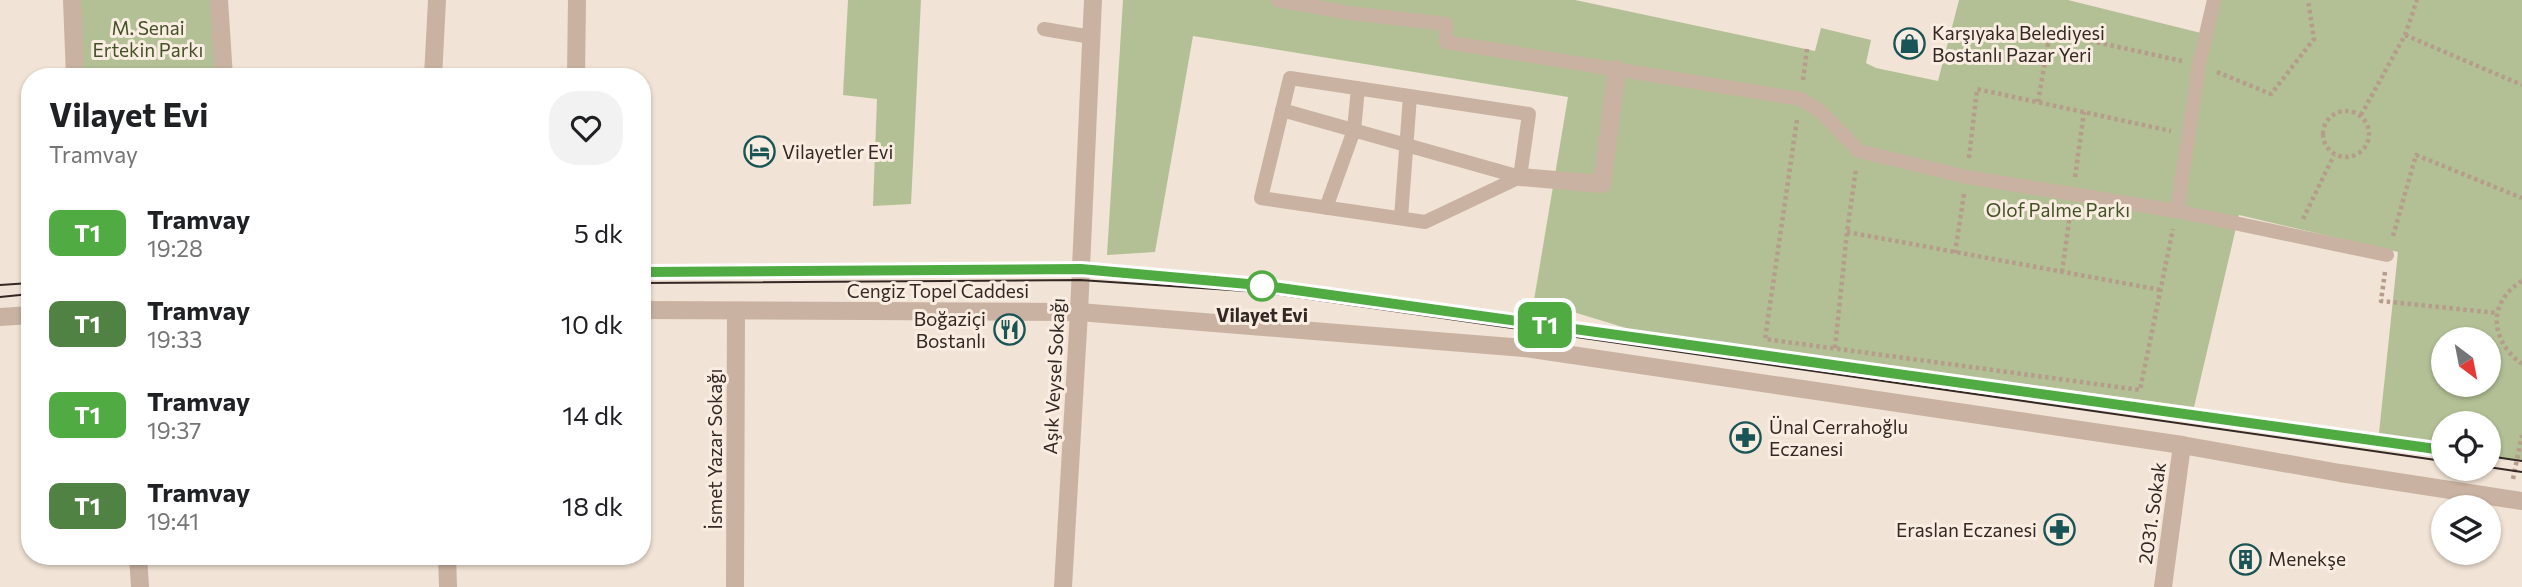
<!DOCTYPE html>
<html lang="tr">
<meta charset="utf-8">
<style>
:root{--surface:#fff;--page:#f2f2f2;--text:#202124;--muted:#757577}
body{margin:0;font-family:Commissioner,sans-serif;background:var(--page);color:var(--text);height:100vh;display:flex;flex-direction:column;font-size:26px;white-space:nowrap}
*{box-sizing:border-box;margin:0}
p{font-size:23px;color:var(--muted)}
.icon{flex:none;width:38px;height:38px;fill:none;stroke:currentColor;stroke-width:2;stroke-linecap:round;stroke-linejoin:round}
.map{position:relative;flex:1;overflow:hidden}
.sheet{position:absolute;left:21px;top:68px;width:630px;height:497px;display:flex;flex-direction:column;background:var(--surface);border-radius:28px;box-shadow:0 2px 5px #0004}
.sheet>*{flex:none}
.badge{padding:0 14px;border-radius:10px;font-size:24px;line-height:46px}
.needle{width:46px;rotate:148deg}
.controls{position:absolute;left:2431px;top:327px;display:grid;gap:14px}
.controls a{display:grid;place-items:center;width:70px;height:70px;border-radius:50%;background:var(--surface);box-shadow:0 2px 5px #0004;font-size:35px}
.map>.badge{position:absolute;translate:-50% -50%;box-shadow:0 0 0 4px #fff}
.round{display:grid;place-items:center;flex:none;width:74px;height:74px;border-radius:28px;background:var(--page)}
.overview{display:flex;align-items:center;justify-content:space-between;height:119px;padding:0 28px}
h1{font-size:33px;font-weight:700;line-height:52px}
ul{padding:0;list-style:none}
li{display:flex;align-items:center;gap:21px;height:91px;padding:0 28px}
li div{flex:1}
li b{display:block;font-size:26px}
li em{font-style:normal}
li .badge{min-width:77px;font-weight:700;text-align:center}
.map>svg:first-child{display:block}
.green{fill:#b3c095;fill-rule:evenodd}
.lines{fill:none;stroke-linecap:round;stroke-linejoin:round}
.path{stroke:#b59c8b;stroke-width:4.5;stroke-dasharray:3.5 3.5;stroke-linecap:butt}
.service{stroke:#c9b2a1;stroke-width:14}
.pedestrian{stroke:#c9b2a1;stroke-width:18}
.minor{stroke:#c9b2a1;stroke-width:18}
.tram{stroke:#332824;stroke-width:2}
.line-casing{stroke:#fff;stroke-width:16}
.line{stroke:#50ab43;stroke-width:10}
.stop-dot{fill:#fff;stroke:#50ab43;stroke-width:3.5}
.labels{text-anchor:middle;stroke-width:6;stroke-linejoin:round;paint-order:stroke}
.park-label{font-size:19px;fill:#445227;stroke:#f9ede1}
.poi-label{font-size:19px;fill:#332824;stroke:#f9ede1;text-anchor:start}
.street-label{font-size:19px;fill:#332824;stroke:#f9ede1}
.stop-label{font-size:19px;font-weight:bold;fill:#332824;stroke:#f9ede1}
</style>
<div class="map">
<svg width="2522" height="587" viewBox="0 0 2522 587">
<rect width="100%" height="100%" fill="#f1e3d5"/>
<path class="green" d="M72,0h147l5,77h-149z
M848,0h73l-10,204 -38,2 4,-107 -34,-4z
M1123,0h452l240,51 6,-23 50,12 -5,23 10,5 62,13 21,-81h109l133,33 9,-33h312v461l-33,-6 -1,-31h-45v22l-64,-13 19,-181 -159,-37 -45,192 -555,-75 -105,-32 34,-203 -375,-61 -38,216 -48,3zM2443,340h45v45h-45z"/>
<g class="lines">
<path class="path" d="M2405,35l117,50
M2217,72l54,22 43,-55 -6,-39
M1803,80l4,-31
M2038,102l12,-70 132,29
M2323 134a23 23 0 1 1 46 0a23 23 0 1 1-46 0Z
M2361,115l44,-80 12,-35
M1797,120l-32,219 375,51 33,-161
M1969,158l8,-69 194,42
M2075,177l9,-65
M2303,219l31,-64
M1847,232l314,58
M2393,236l23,-81 106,43
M1955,253l9,-59
M2062,272l8,-58
M2385,272l-4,29 116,12
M2522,281c-36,22 -31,61 0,83
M1835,348l12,-116 9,-63
M2513,479l9,-44"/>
<path class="service" d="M1278,0l72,13 96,11v18l355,57 19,12 39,40 108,26 210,34 22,-147 15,-64
M1044,29l47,8
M1290,78l239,36 -9,63 -95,45 -164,-24z
M1282,110l238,67
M1326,208l28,-78 4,-42
M2177,211l210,44
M1401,218l9,-122"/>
<path class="pedestrian" d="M642,310l437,2 445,36 658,97 158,28 182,28
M0,317l30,-2"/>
<path class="minor" d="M72,0l3,77
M219,0l5,77
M433,77l4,-77
M576,77l1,-77
M1520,177l82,7 15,-115
M138,556l2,31
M447,556l1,31
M735,587l1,-276
M1063,587l16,-275 14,-312
M2163,587l19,-142"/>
<path class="tram" d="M642,272l439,-3 34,3
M642,283l438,-3 181,12 1182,169
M0,285l30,-2
M0,297l30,-3
M2488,456l34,5
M2488,467l34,5"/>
</g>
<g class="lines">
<defs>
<path id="line" d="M642,272l439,-3 178,16 1184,165"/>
</defs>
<use href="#line" class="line-casing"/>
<use href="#line" class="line"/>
</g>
<defs>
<symbol id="shop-ring" viewBox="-11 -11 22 22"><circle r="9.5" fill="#f9ede1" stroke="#195456" stroke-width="1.5"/><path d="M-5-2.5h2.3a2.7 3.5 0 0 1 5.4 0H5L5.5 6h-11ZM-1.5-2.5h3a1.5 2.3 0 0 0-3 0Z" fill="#195456"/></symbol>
<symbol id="hotel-ring" viewBox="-11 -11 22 22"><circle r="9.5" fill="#f9ede1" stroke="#195456" stroke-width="1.5"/><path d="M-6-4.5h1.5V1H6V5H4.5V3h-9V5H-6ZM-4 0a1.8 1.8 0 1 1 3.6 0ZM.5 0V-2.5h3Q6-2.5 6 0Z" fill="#195456"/></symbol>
<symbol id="restaurant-ring" viewBox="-11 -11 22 22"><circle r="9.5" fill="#f9ede1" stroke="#195456" stroke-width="1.5"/><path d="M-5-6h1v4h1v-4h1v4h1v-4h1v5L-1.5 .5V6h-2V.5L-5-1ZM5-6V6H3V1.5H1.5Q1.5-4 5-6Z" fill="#195456"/></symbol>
<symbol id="pharmacy-ring" viewBox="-11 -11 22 22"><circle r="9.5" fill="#f9ede1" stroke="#195456" stroke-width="1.5"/><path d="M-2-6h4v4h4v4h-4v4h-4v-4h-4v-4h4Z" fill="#195456"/></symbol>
<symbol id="building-ring" viewBox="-11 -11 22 22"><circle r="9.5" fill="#f9ede1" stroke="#195456" stroke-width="1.5"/><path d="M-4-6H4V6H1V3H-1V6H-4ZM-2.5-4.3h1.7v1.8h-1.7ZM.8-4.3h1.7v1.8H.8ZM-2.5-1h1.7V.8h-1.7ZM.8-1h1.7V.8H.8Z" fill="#195456"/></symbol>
</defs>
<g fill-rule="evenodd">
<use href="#shop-ring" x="1892" y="26" width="35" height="35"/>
<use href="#hotel-ring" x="742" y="134" width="35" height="35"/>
<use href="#restaurant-ring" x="992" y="312" width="35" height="35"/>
<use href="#pharmacy-ring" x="1728" y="420" width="35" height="35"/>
<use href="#pharmacy-ring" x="2042" y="512" width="35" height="35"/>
<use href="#building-ring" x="2228" y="542" width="35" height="35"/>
</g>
<circle class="stop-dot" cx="1262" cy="286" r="14"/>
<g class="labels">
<g class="park-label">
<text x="148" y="35">M. Senai<tspan x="148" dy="22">Ertekin Parkı</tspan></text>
<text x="2058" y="217">Olof Palme Parkı</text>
</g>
<g class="poi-label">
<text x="1932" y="40">Karşıyaka Belediyesi<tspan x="1932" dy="22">Bostanlı Pazar Yeri</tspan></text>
<text x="782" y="159">Vilayetler Evi</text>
<text x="986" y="326" text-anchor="end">Boğaziçi<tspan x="986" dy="22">Bostanlı</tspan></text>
<text x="1769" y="434">Ünal Cerrahoğlu<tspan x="1769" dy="22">Eczanesi</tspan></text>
<text x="2037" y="537" text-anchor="end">Eraslan Eczanesi</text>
<text x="2268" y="566">Menekşe</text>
</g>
<g class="street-label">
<text x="938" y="298">Cengiz Topel Caddesi</text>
<text transform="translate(1054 376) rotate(-87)" y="7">Aşık Veysel Sokağı</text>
<text transform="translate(715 449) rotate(-90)" y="7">İsmet Yazar Sokağı</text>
<text transform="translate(2152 513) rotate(-82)" y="7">2031. Sokak</text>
</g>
<g class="stop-label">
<text x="1262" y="322">Vilayet Evi</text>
</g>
</g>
</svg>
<div class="controls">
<a><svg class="needle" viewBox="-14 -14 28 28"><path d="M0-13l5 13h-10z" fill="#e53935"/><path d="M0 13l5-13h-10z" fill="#757577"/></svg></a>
<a><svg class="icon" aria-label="locate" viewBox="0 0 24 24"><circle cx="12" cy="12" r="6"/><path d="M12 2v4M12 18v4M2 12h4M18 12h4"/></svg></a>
<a><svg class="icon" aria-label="layers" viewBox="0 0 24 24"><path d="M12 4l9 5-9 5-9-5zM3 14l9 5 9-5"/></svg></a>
</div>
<b class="badge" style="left:1545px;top:325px;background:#50ab43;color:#fff">T1</b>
<section class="sheet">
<div class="overview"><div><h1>Vilayet Evi</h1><p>Tramvay</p></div><a class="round"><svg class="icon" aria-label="heart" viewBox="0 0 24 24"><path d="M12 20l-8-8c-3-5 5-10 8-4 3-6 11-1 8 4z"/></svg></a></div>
<ul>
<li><span class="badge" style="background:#50ab43;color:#fff">T1</span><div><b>Tramvay</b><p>19:28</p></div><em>5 dk</em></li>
<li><span class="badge" style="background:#508243;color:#fff">T1</span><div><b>Tramvay</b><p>19:33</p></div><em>10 dk</em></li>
<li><span class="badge" style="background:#50ab43;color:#fff">T1</span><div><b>Tramvay</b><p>19:37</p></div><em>14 dk</em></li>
<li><span class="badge" style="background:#508243;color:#fff">T1</span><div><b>Tramvay</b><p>19:41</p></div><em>18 dk</em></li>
</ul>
</section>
</div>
